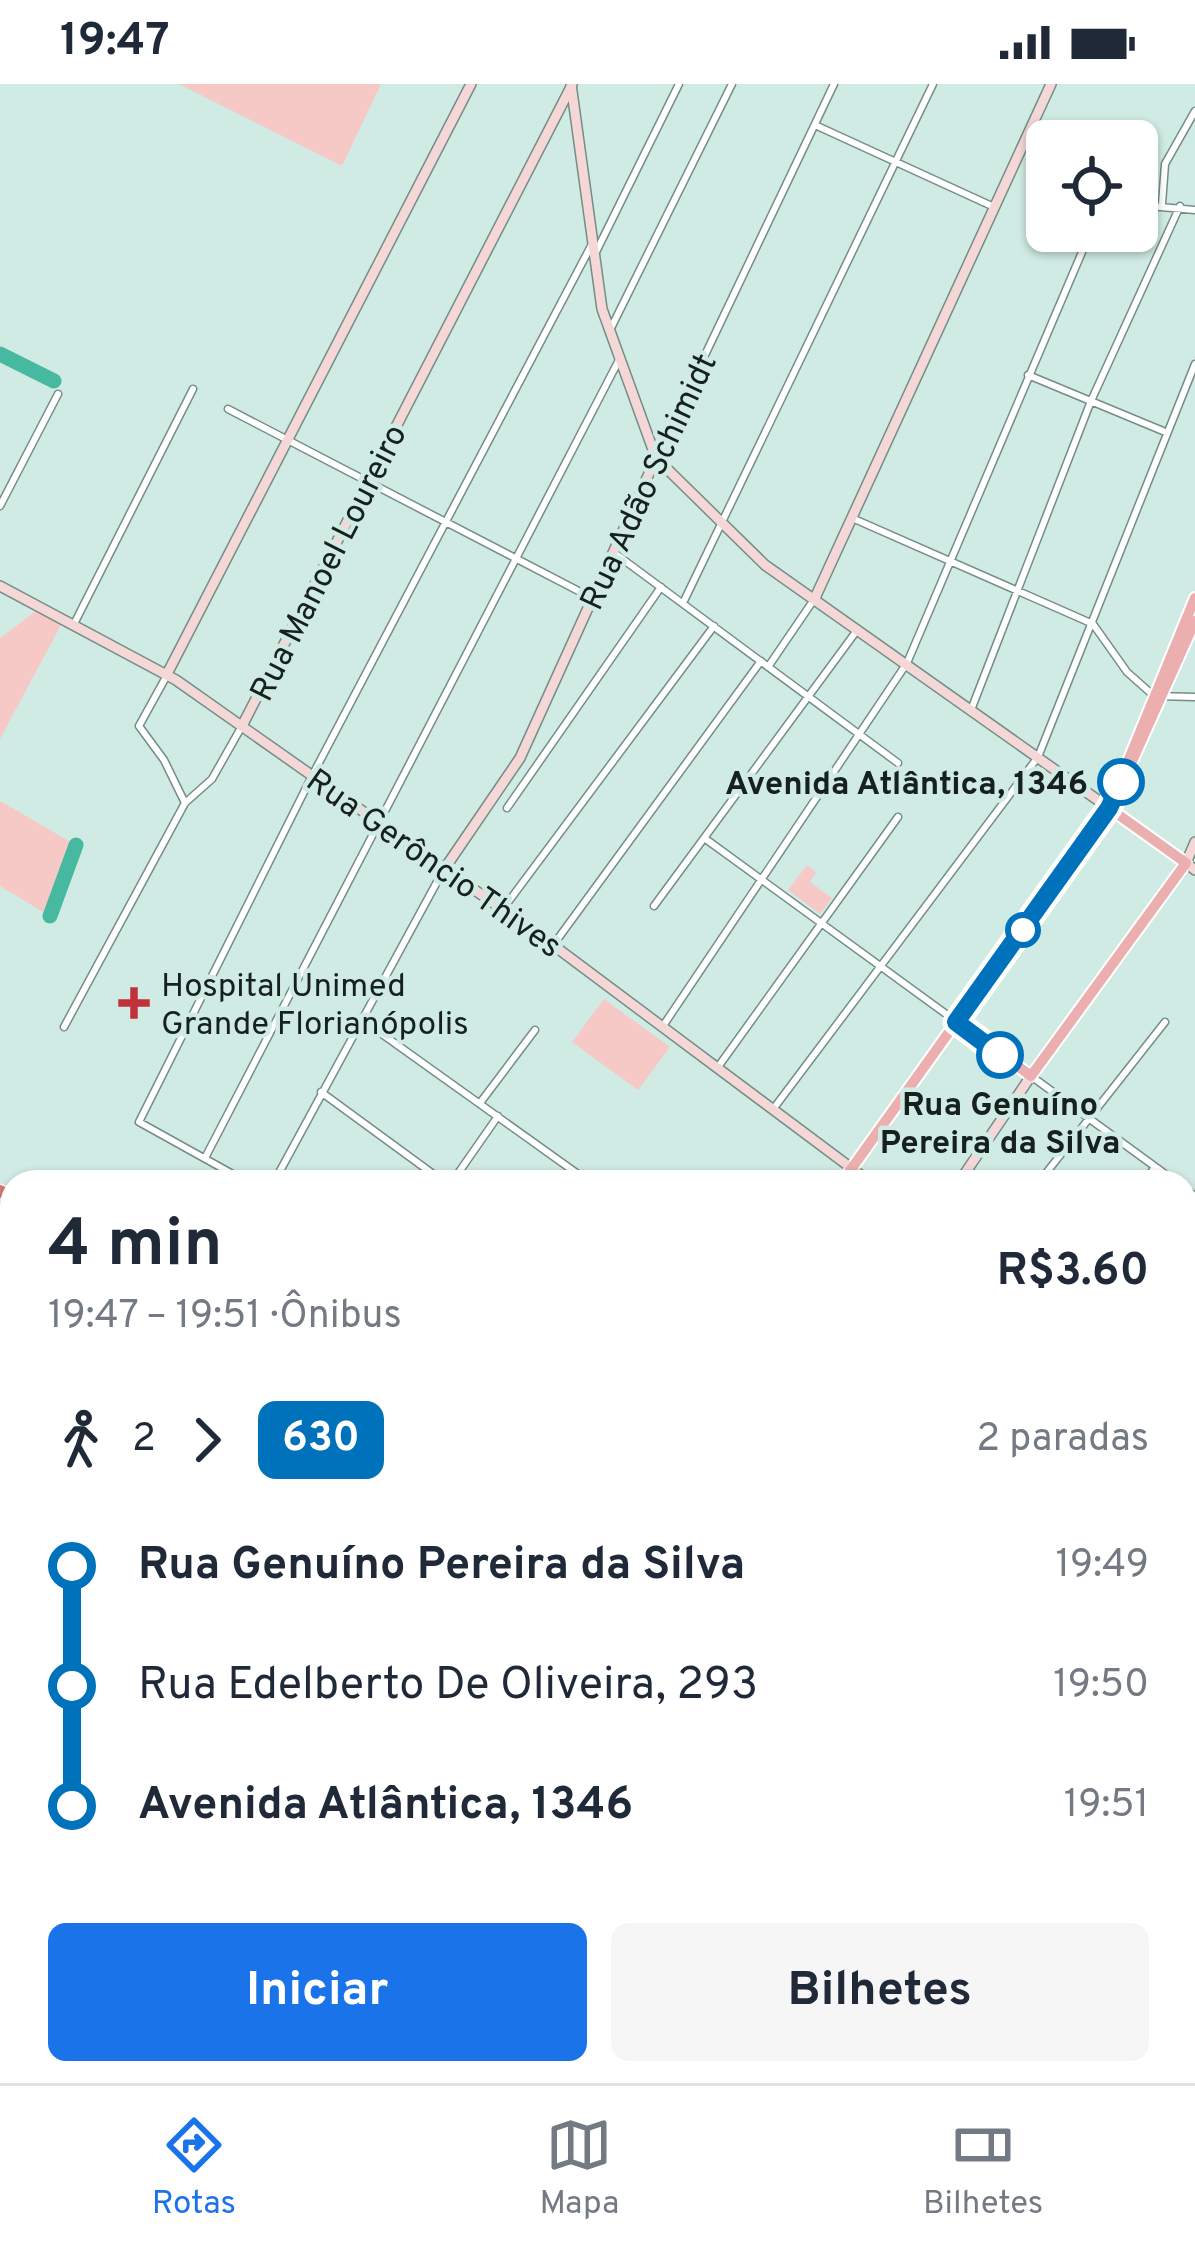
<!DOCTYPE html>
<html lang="pt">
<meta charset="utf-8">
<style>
:root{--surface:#fff;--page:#f6f6f7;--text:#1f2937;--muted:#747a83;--line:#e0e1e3;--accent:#1a73e8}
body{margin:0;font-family:Overpass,sans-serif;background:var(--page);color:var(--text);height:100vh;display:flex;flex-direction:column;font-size:45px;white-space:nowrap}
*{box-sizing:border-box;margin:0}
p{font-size:39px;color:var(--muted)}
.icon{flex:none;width:66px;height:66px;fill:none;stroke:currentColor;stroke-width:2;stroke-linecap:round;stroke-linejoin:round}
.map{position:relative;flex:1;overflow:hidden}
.sheet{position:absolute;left:0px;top:1086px;width:1197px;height:915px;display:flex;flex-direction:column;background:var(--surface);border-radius:36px 36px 0 0;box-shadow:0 3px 9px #0004}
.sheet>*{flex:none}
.badge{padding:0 24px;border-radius:18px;font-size:42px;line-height:78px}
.tools{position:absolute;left:1026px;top:36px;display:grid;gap:24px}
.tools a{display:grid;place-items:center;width:132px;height:132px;border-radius:18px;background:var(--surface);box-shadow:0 3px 9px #0004;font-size:60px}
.map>.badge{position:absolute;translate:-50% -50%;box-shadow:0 0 0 6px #fff}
.legs{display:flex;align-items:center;gap:18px;height:132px;padding:0 48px;font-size:39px}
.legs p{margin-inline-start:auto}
.head{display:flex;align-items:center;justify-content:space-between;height:204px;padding:0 48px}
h1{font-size:66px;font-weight:700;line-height:90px}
.cta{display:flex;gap:24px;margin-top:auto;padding:24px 48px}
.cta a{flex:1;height:138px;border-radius:18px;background:var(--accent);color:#fff;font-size:48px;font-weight:700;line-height:138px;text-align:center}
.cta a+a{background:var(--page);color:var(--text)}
ul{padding:0 48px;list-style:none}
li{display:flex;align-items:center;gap:42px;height:120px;font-size:45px}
li i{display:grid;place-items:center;width:18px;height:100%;margin:0 15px;background:currentColor}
li i::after{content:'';width:30px;height:30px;margin:-15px;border:9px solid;border-radius:50%;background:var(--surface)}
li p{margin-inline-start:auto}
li:first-child i{background:linear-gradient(#0000 50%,currentColor 0)}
li:last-child i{background:linear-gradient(currentColor 50%,#0000 0)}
.status{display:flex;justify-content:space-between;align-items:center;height:84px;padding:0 60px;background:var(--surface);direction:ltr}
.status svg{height:33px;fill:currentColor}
.dock{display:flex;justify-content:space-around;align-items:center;height:168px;border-top:3px solid var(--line);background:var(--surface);font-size:33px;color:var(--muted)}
.dock a{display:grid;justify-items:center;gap:6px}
.dock .on{color:var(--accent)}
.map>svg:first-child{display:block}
.green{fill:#f7c9c6}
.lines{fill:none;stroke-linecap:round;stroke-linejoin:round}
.river{stroke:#48b9a1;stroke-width:15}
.street-casing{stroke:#748e87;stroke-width:9}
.secondary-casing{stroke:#748e87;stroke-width:12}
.primary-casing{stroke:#fff;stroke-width:14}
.highway-casing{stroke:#fff;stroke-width:15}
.street{stroke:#fff;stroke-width:6}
.secondary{stroke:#f4d7d6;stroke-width:9}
.primary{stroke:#eaafae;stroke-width:10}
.highway{stroke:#dc7a78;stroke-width:12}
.line-1-casing{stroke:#fff;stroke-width:27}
.line-1{stroke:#0072bc;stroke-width:18}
.stop-1-dot{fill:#fff;stroke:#0072bc;stroke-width:6}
.poi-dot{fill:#c1313c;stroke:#cfebe3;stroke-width:4.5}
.labels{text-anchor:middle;stroke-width:9;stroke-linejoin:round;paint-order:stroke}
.street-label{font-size:33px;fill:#16201e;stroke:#cfebe3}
.stop-label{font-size:33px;font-weight:bold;fill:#16201e;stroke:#cfebe3;text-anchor:end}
.poi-label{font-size:33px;fill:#16201e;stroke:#cfebe3;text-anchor:start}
</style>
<div class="status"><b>19:47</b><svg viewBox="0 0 49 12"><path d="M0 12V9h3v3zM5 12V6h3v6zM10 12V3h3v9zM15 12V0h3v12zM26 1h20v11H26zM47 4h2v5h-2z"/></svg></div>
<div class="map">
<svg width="1195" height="1999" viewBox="0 0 1195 1999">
<rect width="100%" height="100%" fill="#cfebe3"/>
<path class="green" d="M179,0h202l-39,82z
M36,527l25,14 -61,114v-101z
M0,717l76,44 -26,71 -50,-30z
M807,781l9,7 -6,10 22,16 -12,16 -32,-24z
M604,915l66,48 -32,43 -66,-48z"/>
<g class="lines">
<path class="river" d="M0,270l54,27
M50,832l26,-71
M788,1989l3,10"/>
<defs>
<path id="street" d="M815,41l179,82
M1162,120l3,-40 30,-53
M1137,121l58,5
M596,168l83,-168
M611,244l121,-244
M1028,291l135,56
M228,325l364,189
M656,374l178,-374
M0,422l58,-112
M852,434l241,106 34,48 27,24 41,1
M613,468l285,211
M683,519l250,-519
M74,540l119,-235
M768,583l45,-66
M166,593l-27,49 25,34 21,43
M971,626l120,-309 89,-195
M507,724l154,-221
M707,756l250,182
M654,822l204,-277
M503,825l211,-283
M554,860l207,-283
M361,935l228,163
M663,942l244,-363 184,-432
M64,943l121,-224 27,-24 30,-53
M718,983l180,-250
M1031,992l145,106
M321,1008l123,90
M480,1019l55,-73
M774,1024l264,-351 157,-393
M205,1074l414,-798
M247,1098l-108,-60 173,-346 279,-530
M274,1098l170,-313
M452,1098l46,-66
M1039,1098l126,-160
M1144,1098l11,-15
M1185,1105l10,7
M1185,1203l10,-31
M1185,1308l10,1
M0,1353l12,3
M0,1447l12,3
M1185,1590l10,3
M1185,1812l10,9
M1185,1914l10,2
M1095,1989l52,10
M52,1999l8,-10
M249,1999l7,-10
M439,1999l8,-10"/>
<path id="secondary" d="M571,0l31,225 54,149 109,107 344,243
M0,502l176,94 377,265 317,237
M815,514l236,-514
M167,590l304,-590
M242,642l330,-641
M1195,758l-9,21 9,7
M445,784l75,-110 136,-300
M959,1098l72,-106
M0,1174l12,7
M1185,1413l10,4
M0,1675l12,-56
M0,1751l12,3
M0,1850l12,4
M0,1967l12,8
M30,1989l13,10
M189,1989l13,10
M341,1989l14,10
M490,1989l13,10
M639,1989l13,10"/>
<path id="primary" d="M1124,695l71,-158
M957,938l74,54 155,-213 -77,-55
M842,1098l267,-374 86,-210
M0,1268l12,-56
M1185,1707l10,6
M833,1989v10"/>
<path id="highway" d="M0,1107l12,6
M0,1126l12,6
M1185,1735l10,6
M1185,1754l10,7
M1185,1775l10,8
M1185,1798l10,5"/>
</defs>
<use href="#street" class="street-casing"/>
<use href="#secondary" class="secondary-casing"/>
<use href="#primary" class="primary-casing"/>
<use href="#highway" class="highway-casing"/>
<use href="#street" class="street"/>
<use href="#secondary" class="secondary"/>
<use href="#primary" class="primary"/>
<use href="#highway" class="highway"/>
</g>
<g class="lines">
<defs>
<path id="line-1" d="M1000,971l-44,-33 153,-214 12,-26"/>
</defs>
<use href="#line-1" class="line-1-casing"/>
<use href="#line-1" class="line-1"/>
</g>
<g class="stop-1-dot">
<circle cx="1121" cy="698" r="21"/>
<circle cx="1023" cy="846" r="15"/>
<circle cx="1000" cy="971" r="21"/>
</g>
<path class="poi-dot" d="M128 901h12v12h12v12h-12v12h-12v-12h-12v-12h12z"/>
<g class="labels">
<g class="street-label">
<text transform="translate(647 397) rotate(-65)" y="12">Rua Adão Schimidt</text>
<text transform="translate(327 478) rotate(-63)" y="12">Rua Manoel Loureiro</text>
<text transform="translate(435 778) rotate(35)" y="12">Rua Gerôncio Thives</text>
</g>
<g class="stop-label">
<text x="1088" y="710">Avenida Atlântica, 1346</text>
<text x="1000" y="1031" text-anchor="middle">Rua Genuíno<tspan x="1000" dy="38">Pereira da Silva</tspan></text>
</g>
<g class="poi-label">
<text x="161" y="912">Hospital Unimed<tspan x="161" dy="38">Grande Florianópolis</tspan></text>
</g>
</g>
</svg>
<div class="tools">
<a><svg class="icon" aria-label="locate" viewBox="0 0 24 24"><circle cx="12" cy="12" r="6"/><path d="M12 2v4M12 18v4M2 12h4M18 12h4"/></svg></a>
</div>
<section class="sheet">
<div class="head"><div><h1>4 min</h1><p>19:47 – 19:51 · Ônibus</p></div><b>R$3.60</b></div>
<div class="legs"><svg class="icon" aria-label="walk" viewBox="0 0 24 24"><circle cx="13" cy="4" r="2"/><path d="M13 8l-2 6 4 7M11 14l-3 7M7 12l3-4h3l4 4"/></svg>2<svg class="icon" aria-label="forward" viewBox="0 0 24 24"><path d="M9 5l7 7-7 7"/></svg><b class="badge" style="background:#0072bc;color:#fff">630</b><p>2 paradas</p></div>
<ul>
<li><i style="color:#0072bc"></i><b>Rua Genuíno Pereira da Silva</b><p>19:49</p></li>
<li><i style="color:#0072bc"></i><span>Rua Edelberto De Oliveira, 293</span><p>19:50</p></li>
<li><i style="color:#0072bc"></i><b>Avenida Atlântica, 1346</b><p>19:51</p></li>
</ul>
<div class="cta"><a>Iniciar</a><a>Bilhetes</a></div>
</section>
</div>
<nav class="dock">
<a class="on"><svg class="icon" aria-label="directions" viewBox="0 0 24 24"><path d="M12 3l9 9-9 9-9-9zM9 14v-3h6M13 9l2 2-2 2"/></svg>Rotas</a>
<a><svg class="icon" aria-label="map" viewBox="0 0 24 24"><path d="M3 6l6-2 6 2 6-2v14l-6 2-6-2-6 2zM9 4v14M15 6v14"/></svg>Mapa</a>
<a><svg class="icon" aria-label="tickets" viewBox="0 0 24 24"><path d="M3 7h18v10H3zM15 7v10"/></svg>Bilhetes</a>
</nav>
